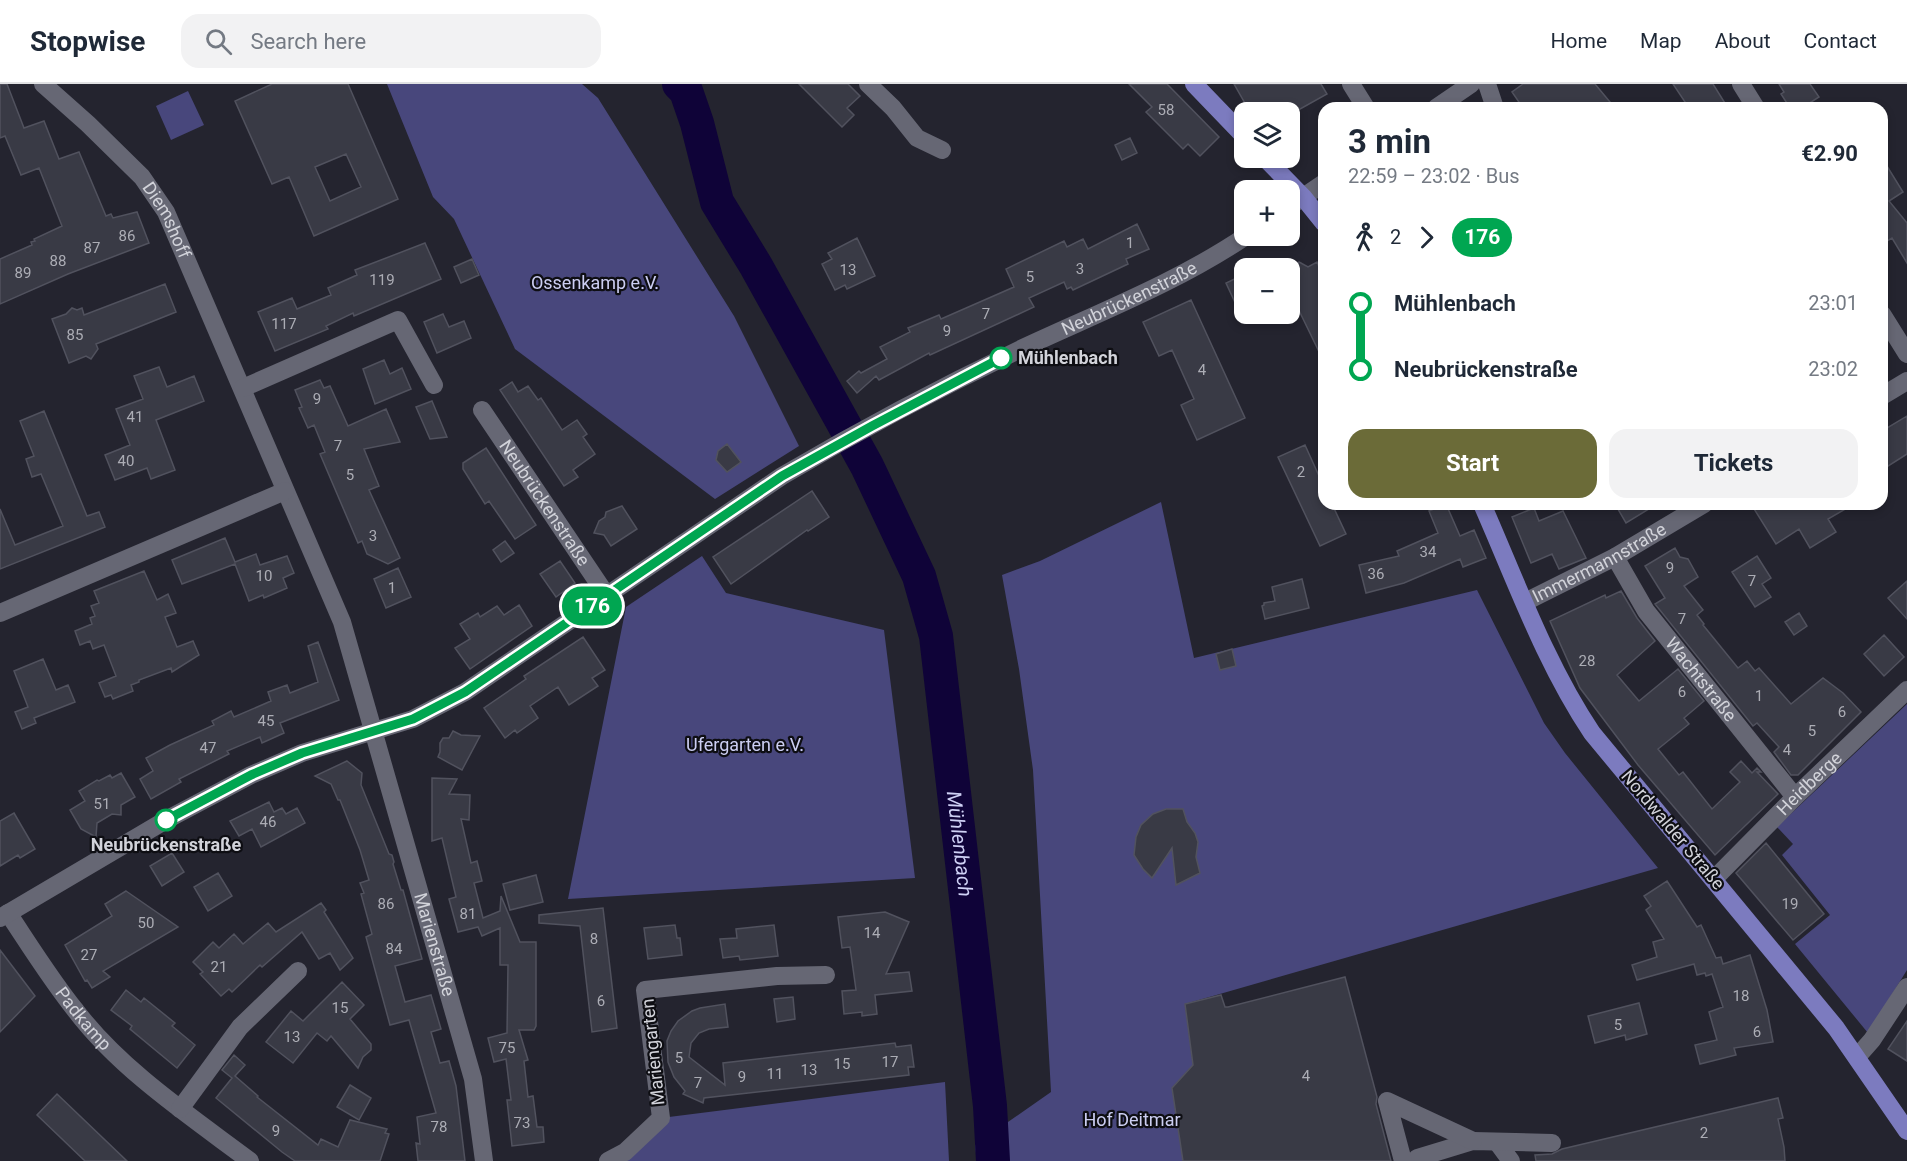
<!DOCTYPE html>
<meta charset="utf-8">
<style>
:root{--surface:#fff;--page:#f2f2f3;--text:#1f2937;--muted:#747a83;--line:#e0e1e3;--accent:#6b6b38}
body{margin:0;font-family:Roboto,sans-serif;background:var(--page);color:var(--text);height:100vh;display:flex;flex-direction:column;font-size:22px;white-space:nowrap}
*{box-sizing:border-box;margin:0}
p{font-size:20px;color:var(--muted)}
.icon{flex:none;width:33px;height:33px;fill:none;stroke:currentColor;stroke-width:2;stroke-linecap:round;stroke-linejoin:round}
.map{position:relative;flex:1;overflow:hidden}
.panel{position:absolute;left:1318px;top:18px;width:570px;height:408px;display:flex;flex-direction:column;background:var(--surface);border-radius:18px;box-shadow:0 3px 9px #0003}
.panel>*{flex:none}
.badge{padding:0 12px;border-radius:20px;font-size:21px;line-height:39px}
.buttons{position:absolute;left:1234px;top:18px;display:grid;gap:12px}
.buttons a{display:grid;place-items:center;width:66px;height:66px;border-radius:12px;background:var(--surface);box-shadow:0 3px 9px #0003;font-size:30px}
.map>.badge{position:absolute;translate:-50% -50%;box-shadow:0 0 0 3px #fff}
.legs{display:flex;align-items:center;gap:9px;height:66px;padding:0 30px;font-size:20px}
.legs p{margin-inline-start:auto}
.overview{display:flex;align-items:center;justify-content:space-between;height:102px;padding:0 30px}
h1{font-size:33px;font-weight:700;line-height:45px}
.button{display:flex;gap:12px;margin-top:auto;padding:12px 30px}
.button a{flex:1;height:69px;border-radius:18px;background:var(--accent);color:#fff;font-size:24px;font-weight:700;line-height:69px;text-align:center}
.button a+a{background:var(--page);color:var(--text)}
ul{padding:0 30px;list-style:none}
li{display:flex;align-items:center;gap:21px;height:66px;font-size:22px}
li i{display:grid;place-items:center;width:9px;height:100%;margin:0 8px;background:currentColor}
li i::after{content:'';width:15px;height:15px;margin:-8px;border:4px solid;border-radius:50%;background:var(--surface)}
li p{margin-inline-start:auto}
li:first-child i{background:linear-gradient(#0000 50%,currentColor 0)}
li:last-child i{background:linear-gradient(currentColor 50%,#0000 0)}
header{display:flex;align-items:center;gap:36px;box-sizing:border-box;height:84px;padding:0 30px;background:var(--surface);border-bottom:2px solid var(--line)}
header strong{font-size:28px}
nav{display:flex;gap:33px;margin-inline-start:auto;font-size:21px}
.search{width:420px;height:54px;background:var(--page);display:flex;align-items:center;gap:15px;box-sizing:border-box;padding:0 21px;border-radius:18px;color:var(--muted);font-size:22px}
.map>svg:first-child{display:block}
.green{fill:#48477c}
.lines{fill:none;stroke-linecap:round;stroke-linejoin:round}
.river{stroke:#0f0338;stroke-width:34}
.building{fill:#393a45;stroke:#51525e;stroke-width:1.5;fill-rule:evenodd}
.minor{stroke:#666774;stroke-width:18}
.major{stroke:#7c7bbf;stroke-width:18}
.line-1-casing{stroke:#fff;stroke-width:14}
.line-1{stroke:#00a651;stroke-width:9}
.stop-1-dot{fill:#fff;stroke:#00a651;stroke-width:3}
.labels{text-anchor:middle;stroke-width:4.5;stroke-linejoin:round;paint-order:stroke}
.number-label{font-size:15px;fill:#acadb5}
.street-label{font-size:18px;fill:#d2d3da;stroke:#0e0e13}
.park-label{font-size:18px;fill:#cccef2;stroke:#0e0e13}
.stop-label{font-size:18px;font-weight:bold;fill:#d2d3da;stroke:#0e0e13;text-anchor:start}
.water-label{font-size:20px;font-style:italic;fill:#cfd1f5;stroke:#0e0e13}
</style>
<header>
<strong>Stopwise</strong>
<div class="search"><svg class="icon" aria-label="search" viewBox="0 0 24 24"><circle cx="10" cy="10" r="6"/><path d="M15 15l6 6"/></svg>Search here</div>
<nav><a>Home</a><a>Map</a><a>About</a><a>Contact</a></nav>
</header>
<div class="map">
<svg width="1907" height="1077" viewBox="0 0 1907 1077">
<rect width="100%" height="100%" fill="#24242f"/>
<path class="green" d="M387,0h195l16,14 136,218 65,130 -84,53 -200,-150 -61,-130 -21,-22z
M188,7l16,34 -33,15 -15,-34z
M1161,418l33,156 283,-68 67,133 21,30 93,115 -473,136 8,61 -10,96h-206l-2,-16 76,-53 -18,-322 -14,-101 -17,-94 38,-14z
M702,472l24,37 158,37 31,248 -347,21 58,-292z
M1907,620v266l-39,63 -73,-89 35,-29 -48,-60 11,-11 -16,-17z
M945,998l4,79h-341l53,-43z"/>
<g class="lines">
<path class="river" id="s1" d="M679,0l7,7 11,32 20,79 39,64 111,200 52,110 17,60 54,470 3,55"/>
</g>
<path class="building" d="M0,0h7l17,44 20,-7 15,38 20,-7 27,64 5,-2 2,4 24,-6 12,31 -81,31 -68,30v-45l32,-14 -1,-3 4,-1 -1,-2 28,-13 -23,-58 -18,7 -16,-39 -5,2z
M272,0h76l50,115 -84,37 -25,-59 -17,7 -37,-83zM346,70l15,33 -31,14 -15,-34z
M799,0h49l12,12 -13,12 7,7 -12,12z
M1129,0h38l52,53 -19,19 -12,-12 -5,5 -37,-37 6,-5z
M1234,0h87l6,10 -34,19 -43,-1z
M1523,0h72l20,24h-92l-11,-16z
M1673,0h40l15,24h-39z
M1779,0h31l9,13 -17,11h-12l-9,-14 3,-2z
M1130,54l7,15 -15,7 -7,-15z
M1882,74l21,34 -14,9 18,22v40l-15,-25 -10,6z
M1137,140l12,25 -23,10 2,5 -55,26 -2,-3 -4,2 -3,-7 -35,16 5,9 -104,48 -1,-2 -50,27 -3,-4 -19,17 -10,-12 12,-10 2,2 26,-14 -7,-12 30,-15 -2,-4 31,-13 2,4 73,-32 -8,-18 58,-28 3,6 16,-8 5,10z
M857,154l18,38 -28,13 -2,-4 -10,5 -13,-26 10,-5 -4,-6z
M425,159l16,36 -87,37 -1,-3 -27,13 2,3 -53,22 -17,-39 34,-14 5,11 34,-14 -3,-7 29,-13 -2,-5z
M472,175l7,16 -18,8 -7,-16z
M1299,178l9,5 9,-5 7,16v84l-34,-70v-26z
M1245,190v50l-19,-41z
M165,200l11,28 -80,32 2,5 -7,10 -5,-3 -17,7 -17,-44 14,-5 6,-6 5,2 5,-2 2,7z
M1191,216l54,118 -48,22 -16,-35 13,-6 -22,-49 -13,6 -16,-34z
M443,230l6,13 15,-6 7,17 -34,15 -13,-31z
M384,276l6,14 12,-6 9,21 -36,15 -12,-35z
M159,283l8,20 27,-11 10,25 -48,19 19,50 -24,9 -4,-11 -32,12 -10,-25 25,-10 -14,-36 27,-10 -9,-23z
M320,296l4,8 6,-2 18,40 38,-17 14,33 -36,7 15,37 -10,4 31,68 -12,6 -21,-10 -5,-13 -4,2 -38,-89 5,-2 -11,-27 -6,3 -9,-20 3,-1 -7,-17z
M512,298l6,10 10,-6 10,14 3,-2 21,32 15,-10 10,14 -4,3 12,17 -22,16 5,7 -14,9 -64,-96z
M432,317l15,36 -17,2 -14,-32z
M44,327l43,105 12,-4 6,15 -105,42v-60l15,36 48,-19 -22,-52 -9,3 -6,-18 8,-3 -14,-35z
M1907,332v38l-25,16v-39z
M727,360l14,18 -14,10 -11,-12 2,-9z
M1305,361l19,42v17h8l14,30 -26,12 -42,-89z
M486,364l50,77 -21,14 -26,-38 -4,3 -22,-35v-6z
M812,407l17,26 -21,14 -1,-1 -76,54 -18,-27z
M1446,420l14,32 14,-6 12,28 -23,9 -3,-8 -56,24 -38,10 -7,-28 40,-9 -2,-5 41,-18 -9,-22z
M1615,420h42l-31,19z
M1751,420h103l-26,15 8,13 -26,16 -11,-19 -23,15z
M622,422l15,23 -26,17 -7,-11 -10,-2 5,-12 6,-4 1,-5z
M1534,424l5,13 24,-10 23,47 -27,11 -7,-15 -21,9 -19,-46z
M225,454l10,24 21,-8 4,11 27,-9 7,17 -11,5 4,10 -23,10 -1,-3 -14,6 -14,-37 -53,20 -10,-24z
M505,457l9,12 -13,9 -8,-12z
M1675,464l5,9 8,2 10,18 -14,9 19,24 -6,5 7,9 -1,1 35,43 9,-7 8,10 4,-3 32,36 32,-26 20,15 18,19 -63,63h-7l-17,-23 5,-5 -22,-24 -4,3 -98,-122 10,-6 -20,-32z
M1757,472l14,22 -9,6 9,13 -16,10 -23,-35z
M560,477l15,22 -19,14 -16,-23z
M398,484l13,29 -25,11 -12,-29z
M144,487l13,29 11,-6 8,19 -11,4 12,30 16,-6 6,14 -27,17 -1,-4 -32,12v2l-8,3 2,6 -20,8 -2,-4 -6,2 -6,-14 17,-7 -12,-31 -11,4 -3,-8 -10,4 -5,-14 17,-7 -2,-6 5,-2 -4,-10 8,-3 -5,-12z
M1302,495l7,29 -44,11 -3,-13 2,-1v-2l11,-2 -3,-14z
M1907,497v38l-19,-21z
M1621,507l16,27 18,23 -38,34 22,26 39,-32 26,32 -20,17 5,6 -31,25 21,26 4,-3 29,37 28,-27 -10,-10 11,-11 11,12 5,-5 4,4h-4l21,22 -63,61 -77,-90 -58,-77 -30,-67 55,-26 1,3z
M519,521l13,21 -62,43 -15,-21 15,-9 -10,-15 18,-11 2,4 17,-11 7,9z
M1799,529l8,13 -13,9 -9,-13z
M1884,551l20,22 -20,19 -20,-22z
M583,553l22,33 -13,8 6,8 -29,19 -11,-18 -28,19 8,12 -21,15 -2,-3 -10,8 -21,-30 42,-29 -2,-3z
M318,558l21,58 -59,23 4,10 -22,10 -2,-6 -33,14 2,3 -50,25 2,3 -30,17 -11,-20 13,-8 -7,-13 24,-13 44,-20 -2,-4 19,-10 3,6 37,-16 -3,-9 19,-7 3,8 28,-11 -10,-36z
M1232,565l4,17 -16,4 -4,-16z
M43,575l13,31 12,-5 7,17 -41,16 2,5 -14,6 -7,-17 13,-5 -14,-36z
M453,647l8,4 19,1 -18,34 -24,-13 2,-5v-9l3,-5h6z
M347,677l15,12 -1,12 28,69 3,1 2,7 -1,2 8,26h2l19,69 -27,7 10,36 26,-7 10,34 -10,3 9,31 9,-2 7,25 9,75h-47l-2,-18 4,1 -3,-27 19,-4 -27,-93 -19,5 -24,-88 6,-3 -11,-40 3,-1 -4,-10 9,-3 -9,-30 -20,-50h-2l-7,-16 -16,-8z
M121,689l14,24 -14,8v10l-9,-1 -15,9 -1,14 -15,-8 -11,-19 15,-9 -6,-10 18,-11 2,1 11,-6 2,3z
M432,694l25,1 -8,15 21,1 -1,25 -8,-1 10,44 6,-2 5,20 -8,2 9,35 17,-7 1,-15 19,46h16v84l-2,4h-15l9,30 -4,1 4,36 5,-1 4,31h6l1,15 -32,4 -5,-46h4l-5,-41 -12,3 -6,-24 19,-5 1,-68h-8v-37l-18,8 -4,-9 -20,5 -9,-33 7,-2 -14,-59 -10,3z
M269,718l5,10 8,-4 4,6 11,-6 8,15 -44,24 -9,-18 -13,7 -9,-15z
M1166,725h17l4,13 8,11 3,9 -2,15 4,16 -24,12 -4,-37 -20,30 -9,-9 -9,-14 2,-18 5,-12 12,-11z
M14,729l21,36 -15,9 -2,-3 -18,11v-45z
M1766,759l58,71 -31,26 -57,-67z
M172,769l12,19 -22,14 -12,-20z
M218,789l14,23 -24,15 -14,-24z
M536,791l7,27 -33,8 -7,-26z
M1667,797l30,46 4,-2 15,33 5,-1 2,7 27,-9 17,55 6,32 -39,6 2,7 -36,9 -5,-19 22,-5 -8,-28 14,-5 -11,-33 -6,2 -1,-3 -8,2 -3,-11 -57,16 -5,-15 25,-8 -4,-15 11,-3 -18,-29 5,-4 -7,-10z
M126,807l52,36 -75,44 7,6 -18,11 -5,-8 -2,1 -20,-36 47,-29 -7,-12z
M321,819l5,7 -2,2 29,46 -13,12 -10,-17 -11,6 -17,-27 -40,35 -2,-2 -28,27 -3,-3 -8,7 -21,-22 3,-2 -10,-10 20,-20 6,6 15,-14 9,10 25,-21 8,9z
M603,824l14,120 -25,4 -12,-106 -41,-3v-8z
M885,828l24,10 -23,52 23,-2 3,19 -37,4 2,19 -15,2v-4l-18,2 -2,-23 14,-1 -6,-43 -8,1 -4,-31z
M675,841l2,13h3l2,17 -34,4 -4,-31z
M774,841l4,31 -38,4 -1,-4 -16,2 -3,-19 17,-1 -1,-9z
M0,866l35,46 -35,36z
M1345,893l32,120 -1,7 15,57h-208l-11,-73 21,-23 -8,-61 36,-9 4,12h3z
M342,898l22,23 -14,14 21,25v6l-8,7 -5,11 -27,-32 -4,5 -10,-8 -24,30 -27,-21 25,-31 12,10z
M126,906l15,12 3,-4 31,25 -3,3 23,19 -18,23 -47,-39 2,-3 -21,-16z
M793,913l2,22 -18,3 -3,-23z
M1639,919l8,31 -21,6 -1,-5 -30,8 -7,-27z
M725,920l3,23 -19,2 -10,4 -8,10 -2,14 36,28 -2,-22 172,-20 1,4 15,-2 3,22h-6l1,8 -205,23 -1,5 -20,-9 2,-3 -11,-14 -6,-15 -1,-21 4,-10 7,-10 14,-10 8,-3z
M1907,937v40l-19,-12z
M234,971l11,10 -10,11 23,20 -1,1 61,48 3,-6 17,8 12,-27 37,9 -2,4 4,1 -9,27h-85l-13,-9 -66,-54 16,-20 -10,-8z
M350,1001l21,13 -12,22 -22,-13z
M57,1010l70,67h-42l-48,-46z
M1778,1014l5,20 -5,1 6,28 1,14h-249l-1,-6 17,-1 10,-5z"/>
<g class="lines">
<g class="minor">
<path id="s2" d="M43,0l45,40 54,53 24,35 176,410 131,457 11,82"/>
<path d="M868,0l25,24 24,30 25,12"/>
<path d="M1351,0l15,24"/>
<path d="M1487,0l8,24"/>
<path d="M1741,0l15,24"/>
<path d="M1436,24l35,-24"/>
<path d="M1290,122l34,-23"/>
<path d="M1882,230l25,40"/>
<path d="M243,304l155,-68 36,65"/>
<path d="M1882,312l25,-15"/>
<path id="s3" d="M482,326l125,186"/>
<path id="s4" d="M1615,473l31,54 149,186"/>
<path id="s5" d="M1525,518l90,-45 89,-53"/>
<path d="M0,529l285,-122"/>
<path id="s6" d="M1714,795l81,-82 112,-107"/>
<path id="s7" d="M8,829c22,33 43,67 68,98 45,59 114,105 174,150"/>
<path id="s8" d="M0,834l166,-98 85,-45 51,-22 111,-34 52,-27 317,-216c78,-46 159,-89 241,-128 75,-35 155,-66 223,-112"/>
<path d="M1857,973l15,-17 35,-53"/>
<path d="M180,1025l60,-82 58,-56"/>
<path d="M1497,1058l14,19"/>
<path d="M1417,1074l56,-17 79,2"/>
<path d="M608,1077l17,-9 36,-34 -16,-128 132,-14 49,-1"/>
<path d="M1403,1077l-16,-60 86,40"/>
</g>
<path class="major" d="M1194,0l51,53
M1265,74l38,39 21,26
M1482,420c34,77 63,159 110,229l244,295 71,103"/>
</g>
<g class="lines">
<defs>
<path id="line-1" d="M166,736l85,-45 51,-22 111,-34 52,-27 317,-216 90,-50 129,-68"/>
</defs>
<use href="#line-1" class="line-1-casing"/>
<use href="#line-1" class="line-1"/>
</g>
<g class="stop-1-dot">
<circle cx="1001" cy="274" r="10"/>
<circle cx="166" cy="736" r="10"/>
</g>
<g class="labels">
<g class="number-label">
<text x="1166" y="31">58</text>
<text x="127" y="157">86</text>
<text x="1130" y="164">1</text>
<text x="92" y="169">87</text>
<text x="58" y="182">88</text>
<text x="1080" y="190">3</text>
<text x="848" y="191">13</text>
<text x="23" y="194">89</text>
<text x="1030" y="198">5</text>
<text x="382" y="201">119</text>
<text x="986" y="235">7</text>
<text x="284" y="245">117</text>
<text x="947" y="252">9</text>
<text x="75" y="256">85</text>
<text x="1202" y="291">4</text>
<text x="317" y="320">9</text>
<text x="135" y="338">41</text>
<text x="338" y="367">7</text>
<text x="126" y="382">40</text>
<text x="1301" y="393">2</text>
<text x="350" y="396">5</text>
<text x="373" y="457">3</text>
<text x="1428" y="473">34</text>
<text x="1670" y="489">9</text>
<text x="1376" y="495">36</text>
<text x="264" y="497">10</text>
<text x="1752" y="502">7</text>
<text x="392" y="509">1</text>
<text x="1682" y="540">7</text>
<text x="1587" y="582">28</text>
<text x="1682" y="613">6</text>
<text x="1759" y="617">1</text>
<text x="1842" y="633">6</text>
<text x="266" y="642">45</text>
<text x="1812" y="652">5</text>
<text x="208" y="669">47</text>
<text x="1787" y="671">4</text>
<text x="102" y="725">51</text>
<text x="268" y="743">46</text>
<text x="386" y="825">86</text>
<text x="1790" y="825">19</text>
<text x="468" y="835">81</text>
<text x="146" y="844">50</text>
<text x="872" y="854">14</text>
<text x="594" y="860">8</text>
<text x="394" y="870">84</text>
<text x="89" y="876">27</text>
<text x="219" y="888">21</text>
<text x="1741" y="917">18</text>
<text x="601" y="922">6</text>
<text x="340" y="929">15</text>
<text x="1618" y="946">5</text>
<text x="1757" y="953">6</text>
<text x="292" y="958">13</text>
<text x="507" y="969">75</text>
<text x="679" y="979">5</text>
<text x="890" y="983">17</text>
<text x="842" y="985">15</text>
<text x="809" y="991">13</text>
<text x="775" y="995">11</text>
<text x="1306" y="997">4</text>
<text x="742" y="998">9</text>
<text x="698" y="1004">7</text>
<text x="522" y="1044">73</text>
<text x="439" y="1048">78</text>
<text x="276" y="1052">9</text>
<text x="1704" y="1054">2</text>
</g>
<g class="street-label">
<text dy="6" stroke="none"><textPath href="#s2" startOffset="186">Diemshoff</textPath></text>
<text dy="6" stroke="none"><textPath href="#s8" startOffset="1293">Neubrückenstraße</textPath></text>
<text dy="6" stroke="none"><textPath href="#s3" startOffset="112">Neubrückenstraße</textPath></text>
<text dy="6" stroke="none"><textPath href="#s5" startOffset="84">Immermannstraße</textPath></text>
<text dy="6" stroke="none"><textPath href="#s4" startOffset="150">Wachtstraße</textPath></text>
<text dy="6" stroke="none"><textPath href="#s6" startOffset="135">Heidberge</textPath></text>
<text transform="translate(1673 746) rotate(50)" y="6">Nordwalder Straße</text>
<text dy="6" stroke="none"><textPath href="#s2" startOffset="960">Marienstraße</textPath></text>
<text dy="6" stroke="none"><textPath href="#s7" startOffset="130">Padkamp</textPath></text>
<text transform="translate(653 968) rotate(-96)" y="6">Mariengarten</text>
</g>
<g class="park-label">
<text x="595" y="205">Ossenkamp e.V.</text>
<text x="745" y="667">Ufergarten e.V.</text>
<text x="1132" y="1042">Hof Deitmar</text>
</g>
<g class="stop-label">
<text x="1018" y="280">Mühlenbach</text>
<text x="166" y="767" text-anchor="middle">Neubrückenstraße</text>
</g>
<g class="water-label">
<text dy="7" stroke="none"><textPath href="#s1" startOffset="822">Mühlenbach</textPath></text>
</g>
</g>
</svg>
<div class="buttons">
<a><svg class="icon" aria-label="layers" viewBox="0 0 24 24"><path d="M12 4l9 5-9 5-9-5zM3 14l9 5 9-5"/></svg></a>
<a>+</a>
<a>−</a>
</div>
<b class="badge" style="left:592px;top:522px;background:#00a651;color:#fff">176</b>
<section class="panel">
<div class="overview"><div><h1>3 min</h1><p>22:59 – 23:02 · Bus</p></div><b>€2.90</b></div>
<div class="legs"><svg class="icon" aria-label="walk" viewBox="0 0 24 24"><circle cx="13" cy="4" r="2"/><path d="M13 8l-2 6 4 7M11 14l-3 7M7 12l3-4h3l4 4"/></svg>2<svg class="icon" aria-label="forward" viewBox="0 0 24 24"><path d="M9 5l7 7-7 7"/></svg><b class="badge" style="background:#00a651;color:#fff">176</b></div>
<ul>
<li><i style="color:#00a651"></i><b>Mühlenbach</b><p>23:01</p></li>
<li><i style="color:#00a651"></i><b>Neubrückenstraße</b><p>23:02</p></li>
</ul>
<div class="button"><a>Start</a><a>Tickets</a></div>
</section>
</div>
